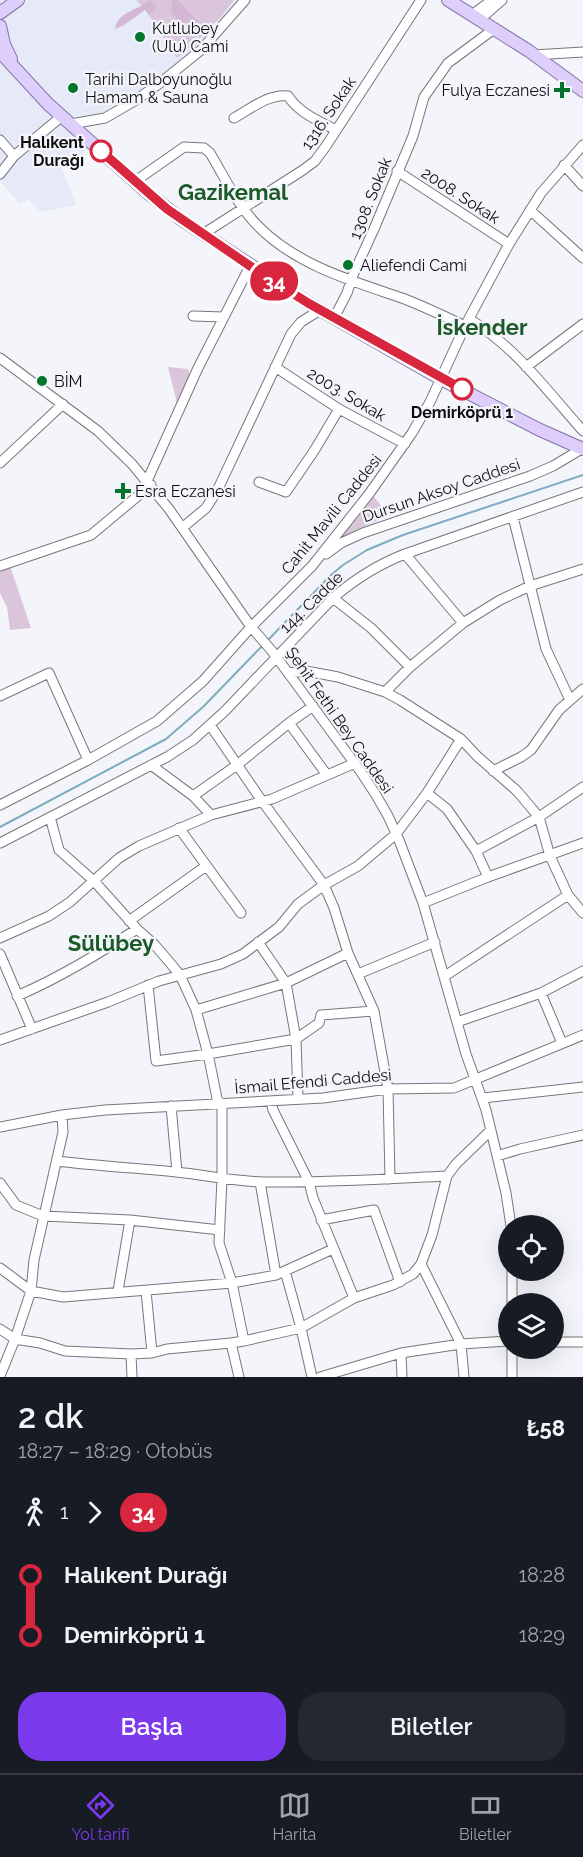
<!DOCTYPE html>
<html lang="tr">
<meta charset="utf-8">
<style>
:root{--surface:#171b24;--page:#242831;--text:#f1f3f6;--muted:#9ea1a6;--line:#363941;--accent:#7c3aed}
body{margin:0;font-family:Raleway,sans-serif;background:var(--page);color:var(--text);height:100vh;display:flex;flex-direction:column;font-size:22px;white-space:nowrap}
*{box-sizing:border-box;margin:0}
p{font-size:20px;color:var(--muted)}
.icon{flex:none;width:33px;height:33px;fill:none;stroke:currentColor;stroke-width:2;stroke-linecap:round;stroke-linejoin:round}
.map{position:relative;height:1377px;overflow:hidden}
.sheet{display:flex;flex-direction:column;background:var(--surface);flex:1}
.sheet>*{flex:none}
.badge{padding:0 12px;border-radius:20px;font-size:21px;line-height:39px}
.tools{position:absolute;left:498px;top:1215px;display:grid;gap:12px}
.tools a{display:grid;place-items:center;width:66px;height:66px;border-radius:50%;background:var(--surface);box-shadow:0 6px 24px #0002;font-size:30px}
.map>.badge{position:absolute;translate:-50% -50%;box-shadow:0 0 0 3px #fff}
.legs{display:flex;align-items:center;gap:9px;height:66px;padding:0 18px;font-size:20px}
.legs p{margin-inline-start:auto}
.head{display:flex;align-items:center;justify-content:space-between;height:102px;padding:0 18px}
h1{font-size:33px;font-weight:600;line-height:45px}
.primary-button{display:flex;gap:12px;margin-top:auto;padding:12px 18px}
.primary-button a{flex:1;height:69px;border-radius:24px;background:var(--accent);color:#fff;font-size:24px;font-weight:600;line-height:69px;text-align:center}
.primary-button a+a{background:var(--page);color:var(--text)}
ul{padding:0 18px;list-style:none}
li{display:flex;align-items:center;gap:21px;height:60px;font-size:22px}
li i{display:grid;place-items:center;width:9px;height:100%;margin:0 8px;background:currentColor}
li i::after{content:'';width:15px;height:15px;margin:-8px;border:4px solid;border-radius:50%;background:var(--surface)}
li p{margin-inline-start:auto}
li:first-child i{background:linear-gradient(#0000 50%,currentColor 0)}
li:last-child i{background:linear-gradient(currentColor 50%,#0000 0)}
.tab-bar{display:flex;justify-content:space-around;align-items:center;height:84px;border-top:2px solid var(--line);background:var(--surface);font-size:16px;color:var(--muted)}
.tab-bar a{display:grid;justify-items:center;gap:3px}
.tab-bar .current{color:var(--accent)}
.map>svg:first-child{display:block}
.built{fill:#e6e9f7}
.green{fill:#dbc5db}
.forest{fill:#d4b6d5}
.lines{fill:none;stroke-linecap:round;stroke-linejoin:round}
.stream{stroke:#7facbe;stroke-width:2}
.minor-casing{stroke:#75777c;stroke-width:11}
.major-casing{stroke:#8675a7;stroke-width:14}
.minor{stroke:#fff;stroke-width:9}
.major{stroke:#ddcefb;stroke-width:12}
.line-1-casing{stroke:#fff;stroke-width:14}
.line-1{stroke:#d7263d;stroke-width:9}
.poi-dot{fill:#02752a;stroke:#f3f5fb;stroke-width:2}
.stop-1-dot{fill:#fff;stroke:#d7263d;stroke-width:3}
.labels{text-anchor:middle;stroke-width:4.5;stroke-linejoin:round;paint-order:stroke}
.poi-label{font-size:16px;fill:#0e0e10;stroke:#f3f5fb;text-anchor:start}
.street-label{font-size:16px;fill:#0e0e10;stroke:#f3f5fb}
.stop-label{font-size:16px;font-weight:bold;fill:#0e0e10;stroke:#f3f5fb;text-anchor:end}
.district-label{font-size:22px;font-weight:bold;fill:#1d5a29;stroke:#f3f5fb}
</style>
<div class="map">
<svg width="583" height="1377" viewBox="0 0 583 1377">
<rect width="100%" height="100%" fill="#f3f5fb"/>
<path class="built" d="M0,0h239l-45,49 -61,47 -6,-4 -8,10 -20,13 -17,2 -11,-2 -7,9 26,24 -29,18 15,39 -35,7 -12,-12 -10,3 -19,-22z"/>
<path class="green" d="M136,0h98l-13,17 -15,14 1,1 -30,26 -32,-49z
M168,367l20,2 2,6 -13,28z
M374,497l15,18 -49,23z
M10,566l21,62 -21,2 -3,-23 -7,-14v-24z"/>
<path class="forest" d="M149,0l8,6 -8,9 -4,-5 -21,15 -9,4c3,-18 23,-18 34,-29z
M172,0h6l24,26 -10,6 -21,-19z"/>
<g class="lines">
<path class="stream" d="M268,640l63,-65 12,-10 24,-15 36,-15 180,-60
M0,827l166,-88 37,-32 61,-63"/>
<defs>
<path id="minor" d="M472,15l20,-15
M479,20l23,-20
M533,55l50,-3
M234,118c16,-9 36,-25 54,-22 11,17 31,25 48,34
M71,124l34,-6 31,-18 24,-17 41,-33 44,-50
M0,140l14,16
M564,165l19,21
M397,171l112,73
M0,174l14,-18 48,-40
M134,182l50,-35 20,1 6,5c15,25 28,53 48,73 38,39 94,55 144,72 21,8 42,18 63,28
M530,210l53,48
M203,234l100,-64 12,-9 11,-15 95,-146
M193,316l30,1
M334,318l13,-25 6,-18 21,-46 39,-93 11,-39 24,-34 46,-34
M469,319c46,27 79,73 114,112
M0,358l98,73 34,33 37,45 82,118 21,24 89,121 15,23 12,21 11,24 24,63 43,151 20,56 20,83 5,33
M275,367l64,42 66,35
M526,367l57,-43
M0,463l63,-59
M147,481l51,-113 52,-102
M259,482l27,10 28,-41 25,-42
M513,517l33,132 24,51
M182,528l24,-20 11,-17 74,-157 10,-12 19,-12
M326,554l15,-11 22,-10 167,-57 23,-10 30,-18
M405,554l58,69
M0,566l91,-31 60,-50
M333,598l38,30 39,39
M288,673l18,-2 32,6 47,15 15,8 61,39 17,18 39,34 22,26 11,39 18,39 15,18
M385,692l25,-25 53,-44 37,-23 30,-14 53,-17
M0,696l49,-23 39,87
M289,723l38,52
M210,725l52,76 62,84 10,23 14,45 26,58 14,78 2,90
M151,765l42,31 18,19
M493,771l28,-14 10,-7 28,-40 24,-21
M427,793l20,16 29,42 12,26
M193,796l44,-31 52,-42 24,-17
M0,805l88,-45 69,-39 46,-40 48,-54 61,-61 57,-72 43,-61 18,-31 35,-76 44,-82 32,-51 42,-48
M50,817l9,33 35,31 43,48 17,15 17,20 9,11 16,35 12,44 10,49
M179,828l62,85
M0,843l167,-86 26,-17 32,-29 108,-113c22,-19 46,-34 72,-44l178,-62
M476,851l63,-34 44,-30
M423,903l65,-26 95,-34
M129,921l77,-55
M0,938l49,-22 21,-14 49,-44 20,-12 72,-31 61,-16 83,-36
M258,942l28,41 10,56 2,60
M0,954l32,75
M358,974l77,-32
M445,976l123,-81
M148,985l8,76 52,-7 88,-15 23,-16 2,-8 53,-4
M541,993l21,50
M17,996c42,-18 81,-42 120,-67
M196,1010l90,-27 62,-30
M457,1022l84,-29 42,-22
M0,1040l108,-38 51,-21 62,-17 22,-10 36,-27 19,-23 26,-19 34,-19 38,-32 31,-41 34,-54
M483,1098l100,-11
M271,1101l2,9 36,72 4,16 41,100
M222,1103v76l-3,64 13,40 12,58 -13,2 8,34
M171,1106l6,66
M0,1127l62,-12 43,-5 218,-12 65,-9 66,-1 129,-53
M497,1156l23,-7 63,-14
M57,1161c40,5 79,7 119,11 29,3 57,9 87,10 61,1 122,-3 184,-6
M260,1182l16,93
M0,1183l16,22 27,11 87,4 90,10
M321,1220l53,-10 26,72
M421,1264l40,80 3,33
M0,1268l31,23 32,6 169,-14 44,-8 57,-26
M285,1271l16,57 11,49
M118,1291l12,-71
M146,1291l6,62
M512,1304v-34
M0,1329l15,10 25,4 25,8 66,3 21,-1 15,-4 64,-6
M244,1341l57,-13 53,-30 39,-13 20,-11 8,-10 11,-29 15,-59 9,-12 35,-34
M554,1342h29
M401,1353l1,24
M131,1354l1,23
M0,1376l15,-37 16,-48 3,-31 29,-128 -1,-17
M320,1377l81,-24 60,-9 47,-3
M512,1377v-29"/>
<path id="major" d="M448,0l81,51 54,40
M0,13l18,-13
M0,26l4,18 7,15
M0,52l48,52 101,90 33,26 126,83 133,76 99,51 43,19"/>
</defs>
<use href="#minor" class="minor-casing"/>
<use href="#major" class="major-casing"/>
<use href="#minor" class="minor"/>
<use href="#major" class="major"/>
</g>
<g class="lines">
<defs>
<path id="line-1" d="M101,151l66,58 86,59 55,35 154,86"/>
</defs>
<use href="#line-1" class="line-1-casing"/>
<use href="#line-1" class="line-1"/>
</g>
<g class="poi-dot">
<circle cx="140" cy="37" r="6"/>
<circle cx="73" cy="88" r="6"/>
<path d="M559 81h6v6h6v6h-6v6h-6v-6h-6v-6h6z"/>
<circle cx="348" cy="265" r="6"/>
<circle cx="42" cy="381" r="6"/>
<path d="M120 482h6v6h6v6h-6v6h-6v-6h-6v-6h6z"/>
</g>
<g class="stop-1-dot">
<circle cx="101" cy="151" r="10"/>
<circle cx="462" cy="389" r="10"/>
</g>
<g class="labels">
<g class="poi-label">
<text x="152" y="34">Kutlubey<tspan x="152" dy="18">(Ulu) Cami</tspan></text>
<text x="85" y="85">Tarihi Dalboyunoğlu<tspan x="85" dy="18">Hamam &amp; Sauna</tspan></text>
<text x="550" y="96" text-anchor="end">Fulya Eczanesi</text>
<text x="360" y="271">Aliefendi Cami</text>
<text x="54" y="387">BİM</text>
<text x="135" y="497">Esra Eczanesi</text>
</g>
<g class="street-label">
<text transform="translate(328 113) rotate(-56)" y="6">1316. Sokak</text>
<text transform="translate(461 195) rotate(33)" y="6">2008. Sokak</text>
<text transform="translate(370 198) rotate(-68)" y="6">1308. Sokak</text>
<text transform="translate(347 394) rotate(31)" y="6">2003. Sokak</text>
<text transform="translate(441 490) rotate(-19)" y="6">Dursun Aksoy Caddesi</text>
<text transform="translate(331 514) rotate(-51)" y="6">Cahit Mavili Caddesi</text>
<text transform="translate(311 602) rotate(-44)" y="6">144. Cadde</text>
<text transform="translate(340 720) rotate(55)" y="6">Şehit Fethi Bey Caddesi</text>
<text transform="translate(313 1081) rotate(-5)" y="6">İsmail Efendi Caddesi</text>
</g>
<g class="stop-label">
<text x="84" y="148">Halıkent<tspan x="84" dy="18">Durağı</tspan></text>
<text x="462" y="418" text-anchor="middle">Demirköprü 1</text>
</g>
<g class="district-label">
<text x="233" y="200">Gazikemal</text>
<text x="482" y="335">İskender</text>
<text x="111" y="951">Sülübey</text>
</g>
</g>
</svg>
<div class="tools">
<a><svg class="icon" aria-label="locate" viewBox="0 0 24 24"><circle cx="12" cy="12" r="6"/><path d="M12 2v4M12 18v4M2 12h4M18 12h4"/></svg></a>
<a><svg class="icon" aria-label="layers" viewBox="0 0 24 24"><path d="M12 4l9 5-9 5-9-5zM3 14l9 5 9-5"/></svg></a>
</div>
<b class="badge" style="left:274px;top:281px;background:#d7263d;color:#fff">34</b>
</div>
<section class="sheet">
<div class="head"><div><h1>2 dk</h1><p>18:27 – 18:29 · Otobüs</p></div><b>₺58</b></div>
<div class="legs"><svg class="icon" aria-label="walk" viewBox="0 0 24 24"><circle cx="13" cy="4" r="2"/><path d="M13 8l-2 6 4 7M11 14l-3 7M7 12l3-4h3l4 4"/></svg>1<svg class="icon" aria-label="forward" viewBox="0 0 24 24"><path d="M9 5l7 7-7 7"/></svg><b class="badge" style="background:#d7263d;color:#fff">34</b></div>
<ul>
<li><i style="color:#d7263d"></i><b>Halıkent Durağı</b><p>18:28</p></li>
<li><i style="color:#d7263d"></i><b>Demirköprü 1</b><p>18:29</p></li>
</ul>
<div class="primary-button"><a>Başla</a><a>Biletler</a></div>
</section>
<nav class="tab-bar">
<a class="current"><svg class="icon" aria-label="directions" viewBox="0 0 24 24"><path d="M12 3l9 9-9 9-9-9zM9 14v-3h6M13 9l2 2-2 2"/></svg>Yol tarifi</a>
<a><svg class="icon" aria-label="map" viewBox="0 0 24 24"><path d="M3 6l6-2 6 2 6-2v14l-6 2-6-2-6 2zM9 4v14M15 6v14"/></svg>Harita</a>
<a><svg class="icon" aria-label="tickets" viewBox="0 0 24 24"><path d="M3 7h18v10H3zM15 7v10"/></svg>Biletler</a>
</nav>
